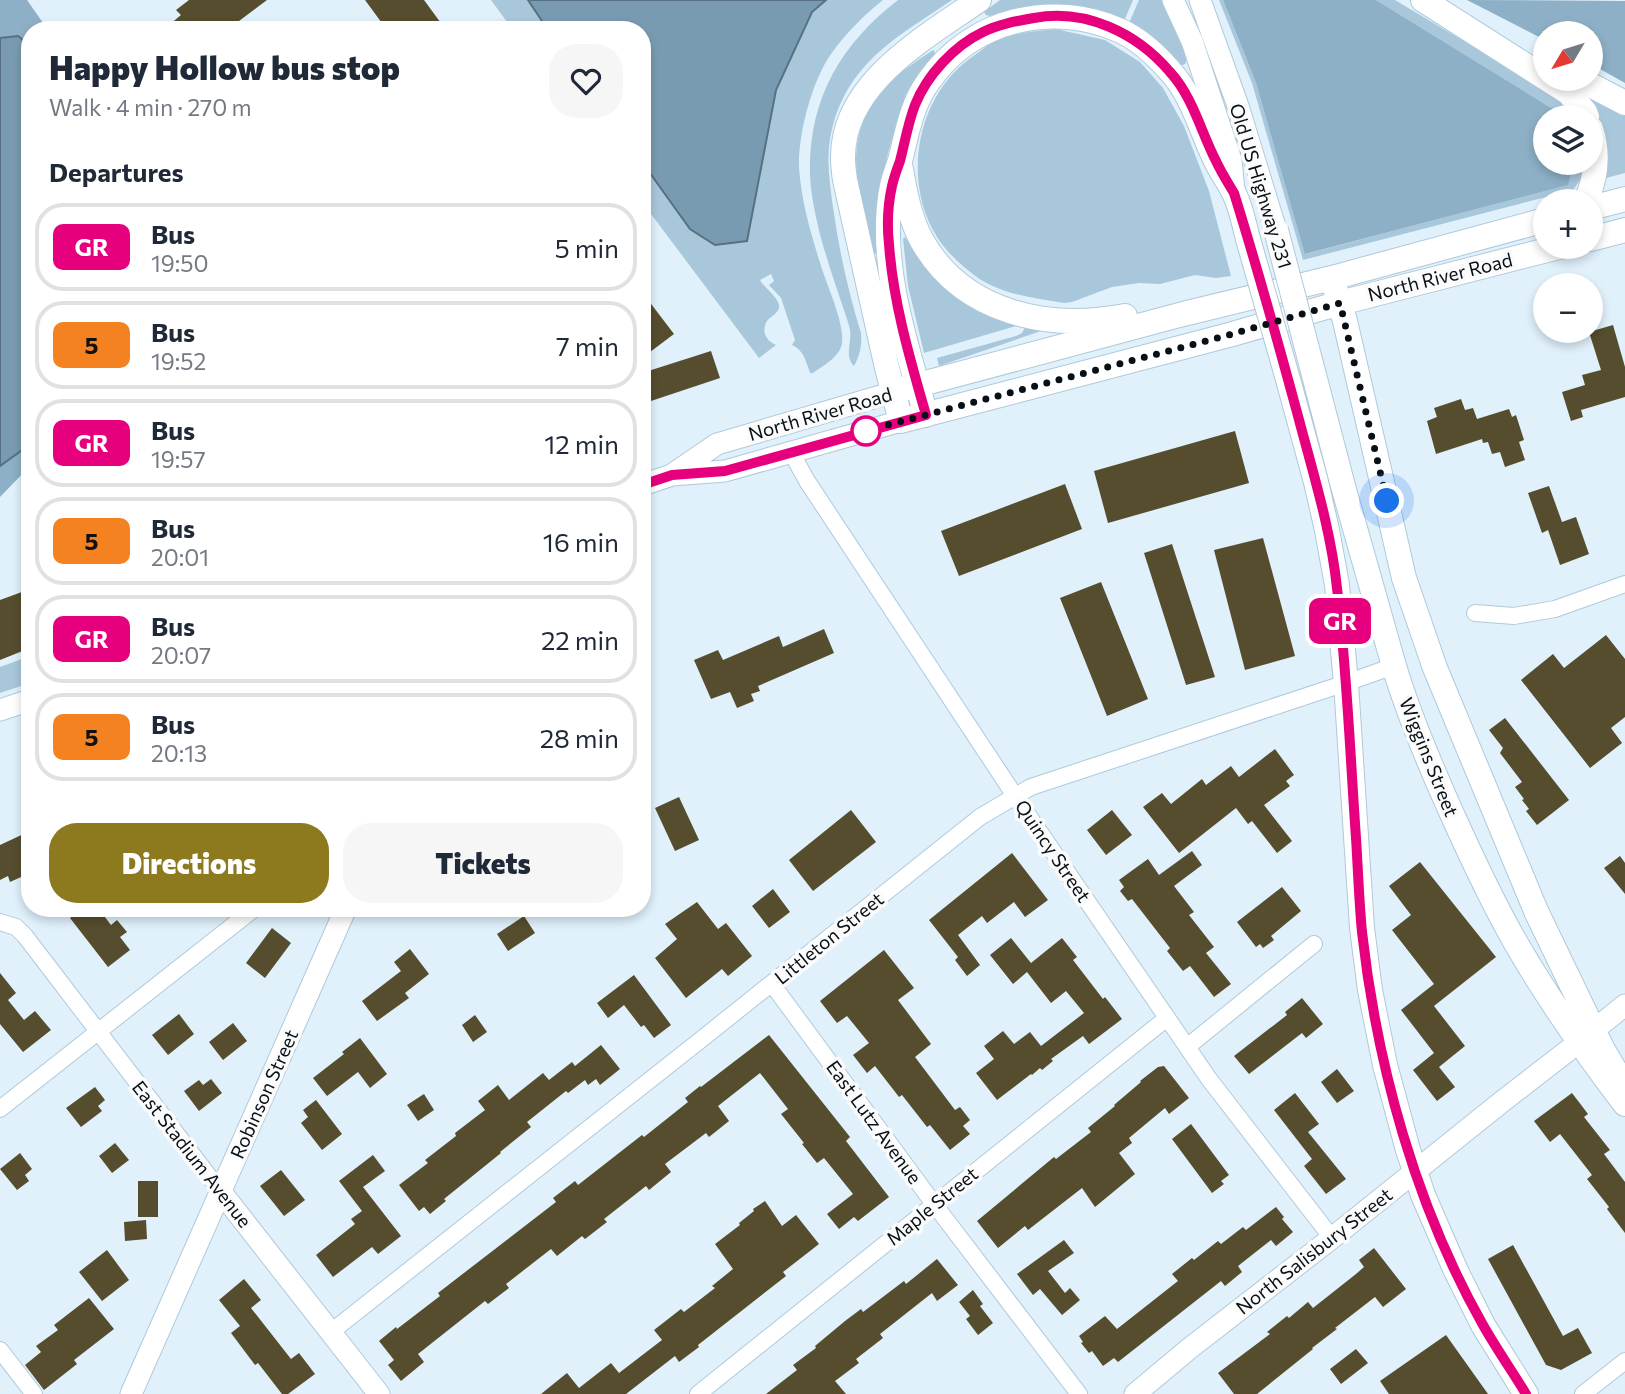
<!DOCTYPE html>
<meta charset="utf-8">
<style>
:root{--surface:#fff;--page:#f6f6f7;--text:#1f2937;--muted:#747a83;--line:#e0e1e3;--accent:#8d7a1f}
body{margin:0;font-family:Commissioner,sans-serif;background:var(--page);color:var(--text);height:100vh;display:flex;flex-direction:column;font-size:26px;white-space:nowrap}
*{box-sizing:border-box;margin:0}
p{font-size:23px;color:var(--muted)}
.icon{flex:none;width:38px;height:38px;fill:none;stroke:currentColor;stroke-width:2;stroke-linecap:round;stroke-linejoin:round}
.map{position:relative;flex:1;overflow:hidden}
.sheet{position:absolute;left:21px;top:21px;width:630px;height:896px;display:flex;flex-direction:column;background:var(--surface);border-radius:28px;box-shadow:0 4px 10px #0003}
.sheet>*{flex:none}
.badge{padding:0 14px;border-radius:10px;font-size:24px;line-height:46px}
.needle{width:46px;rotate:232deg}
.tools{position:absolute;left:1533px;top:21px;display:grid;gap:14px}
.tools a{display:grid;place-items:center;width:70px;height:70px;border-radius:50%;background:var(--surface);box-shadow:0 4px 10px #0003;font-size:35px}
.you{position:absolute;width:35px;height:35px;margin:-18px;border:5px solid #fff;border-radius:50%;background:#1a73e8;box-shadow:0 0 0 10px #1a73e833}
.map>.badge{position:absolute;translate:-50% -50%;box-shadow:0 0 0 4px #fff}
h2{padding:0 28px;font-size:26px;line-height:63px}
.round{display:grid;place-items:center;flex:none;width:74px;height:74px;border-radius:28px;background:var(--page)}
.headline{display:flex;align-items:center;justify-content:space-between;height:119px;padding:0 28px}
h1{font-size:33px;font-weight:800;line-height:52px}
.button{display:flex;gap:14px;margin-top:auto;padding:14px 28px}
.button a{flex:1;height:80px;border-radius:28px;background:var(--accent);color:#fff;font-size:28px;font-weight:800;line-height:80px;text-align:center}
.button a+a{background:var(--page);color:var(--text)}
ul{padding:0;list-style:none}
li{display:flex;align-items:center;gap:21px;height:88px;margin:0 14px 10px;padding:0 14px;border:4px solid var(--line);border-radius:28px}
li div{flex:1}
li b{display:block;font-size:26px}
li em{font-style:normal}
li .badge{min-width:77px;font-weight:700;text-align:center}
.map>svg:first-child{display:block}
.green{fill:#a9c7db}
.forest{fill:#8db0c6}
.water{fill:#799bb1;stroke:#577182;stroke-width:2}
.building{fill:#554d2d}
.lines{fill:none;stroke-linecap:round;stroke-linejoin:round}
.street-casing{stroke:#aec9da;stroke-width:18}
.secondary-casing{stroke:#aec9da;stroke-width:23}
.primary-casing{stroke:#aec9da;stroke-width:26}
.street{stroke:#fff;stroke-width:16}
.secondary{stroke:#fff;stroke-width:21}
.primary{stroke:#fff;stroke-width:24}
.primary-bridge-casing{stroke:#aec9da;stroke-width:26;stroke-linecap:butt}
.primary-bridge{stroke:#fff;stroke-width:24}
.line-casing{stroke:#fff;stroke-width:16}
.line{stroke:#e6007e;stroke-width:10}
.walk{stroke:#071016;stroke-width:7;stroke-dasharray:0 12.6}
.stop-dot{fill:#fff;stroke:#e6007e;stroke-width:3.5}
.labels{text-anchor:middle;stroke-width:7;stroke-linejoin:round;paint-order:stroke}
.street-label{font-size:19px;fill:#071016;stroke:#fbfbfb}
</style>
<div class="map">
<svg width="1625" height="1394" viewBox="0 0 1625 1394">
<rect width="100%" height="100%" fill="#e0f1fc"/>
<path class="green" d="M491,0h37l20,30h-35z
M826,0h57c-20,16 -37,33 -52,54 -19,27 -33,80 -32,113 2,33 12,67 22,99 6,19 24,59 21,77 -2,14 -18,22 -29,30h-3c-4,-11 -6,-23 -18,-28l3,-5 -14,-42 -12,-13 5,-4 -3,-7 -11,6c4,8 21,19 19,28 -1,5 -9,9 -12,13 -6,10 -1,20 9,24l-17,13 -117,-156v-40l48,67 56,12 30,-151 36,-78z
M898,0h54c-32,22 -68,42 -92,72 -13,15 -24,38 -28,57 -7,28 -2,57 2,85 6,41 15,80 27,119 1,13 -1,22 -7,33 -10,-10 -2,-23 -4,-36 -1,-6 -4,-13 -6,-20 -14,-41 -32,-92 -34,-135 -2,-75 30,-130 88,-175z
M1000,0h133l-9,21c-53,-19 -79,-21 -134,-5l-4,-1 -2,-3z
M1139,0h23l24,56v7l-3,2 -5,-1 -49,-41z
M1219,0h4l33,83 50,171 261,-69 6,-22h13l-5,16 -8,11 -270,70 -51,-177z
M1376,0h19l167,100 14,17h-10z
M1056,29l49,11 35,22 23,26 21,38 25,65 22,85 -15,2 -21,-3 -35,9 -21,-1 -27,4 -40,15 -8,1c-30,-5 -60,-8 -86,-25 -15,-11 -31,-25 -41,-41 -36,-57 -20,-142 35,-180 9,-6 17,-14 27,-18 18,-7 38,-8 57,-10z
M933,50l2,2 -2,5 -15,17 -12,20 -18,59 -6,35 -1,63 -10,5c-11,-57 -32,-116 11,-166 15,-16 33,-28 51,-40z
M1589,97l36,16v60l-19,5c4,-27 -8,-50 -17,-75z
M905,237c30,49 58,70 111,89l-92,27 -16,-67 -5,-47z
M1026,325l14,4 1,2 -102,35 -2,-8 79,-22 6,-3z
M30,656v27l-30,10v-26z"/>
<path class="forest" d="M0,0h27l21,30h-18v15l-12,-9 -18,2z
M1223,0h153l190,117h-21v46h28l-5,22 -263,69 -49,-171z
M1467,0l158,1v82l-34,-19v-31h-46v7z
M30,439v27l-30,31v-31l25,-18z"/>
<path class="water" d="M528,0h298l-14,12 -36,78 -29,151 -32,4 -25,-16 -48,-67v-132h-94z
M18,36l12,9v394l-5,9 -25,18v-428z"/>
<path class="building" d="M189,0h78l-40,30h-64l18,-15 -5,-5z
M365,0h59l22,30h-59z
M642,292l32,42 -24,18 -8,-10z
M1613,325l12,42v30l-44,13 2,7 -12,4 -9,-29 23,-7 -3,-10 19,-5 -12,-38z
M711,351l9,27 -78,26v-31z
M1461,399l4,11 8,-2 4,11 32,-10 3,8 4,-2 8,25 -5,2 6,18 -20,7 -5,-15 -8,2 -4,-12 -5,1 -1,-4 -46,15 -9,-33 10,-4 -3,-9z
M1235,431l14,52 -141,40 -14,-52z
M1065,484l17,45 -123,47 -18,-45z
M1549,486l13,36 14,-5 13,37 -29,11 -12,-35 -6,3 -14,-40z
M1263,538l32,118 -50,14 -31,-120z
M1172,544l43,133 -29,8 -42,-132z
M1101,582l47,117 -41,17 -47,-118z
M30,589v59l-30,12v-60z
M824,629l10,24 -76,33 2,5 -9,3 3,7 -17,7 -7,-16 -19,7 -17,-39 24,-10 5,10 56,-24 4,11z
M1606,635l19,24v58l-14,11 11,15 -32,25 -69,-88 32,-26 11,14z
M1505,718l64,82 -32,25 -11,-14 3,-2 -7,-9 2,-1 -9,-12 7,-5 -22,-29 3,-5 -14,-18z
M1275,749l19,26 -8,6 4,5 -26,19 28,36 -15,12 -25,-32 -4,3 -12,-16 -57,45 -36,-46 19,-14 9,11 31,-25 4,6 25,-19 8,11z
M679,797l20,43 -24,11 -20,-43z
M851,810l25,32 -63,49 -24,-31z
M1112,810l20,25 -26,20 -19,-25z
M30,831v42l-20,9 -2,-6 -8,4v-35z
M1192,851l10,14 -28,21 20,26 -5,3 25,32 -8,6 25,31 -17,13 -24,-31 -7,5 -16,-20 3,-3 -38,-49 -4,2 -8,-10 4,-4 -5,-7 29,-21 11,16z
M1012,853l36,47 -23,17 -11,-15 -27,21 -5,-7 -24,19 22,30 -13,11 -12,-16 3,-3 -29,-37z
M1620,856l5,7v31l-21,-26z
M1420,862l76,95 -62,49 31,40 -26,21 16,20 -18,14 -24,-31 21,-17 -33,-43 33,-26 -42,-54 19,-15 -22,-29z
M1282,887l19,24 -30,25 3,4 -11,8 -3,-4 -4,3 -19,-25z
M773,889l17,23 -21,16 -17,-22z
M697,902l21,27 8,-6 26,33 -24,20 -6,-7 -36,29 -31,-40 22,-19 -12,-15z
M83,908h15l13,17 6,-5 10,12 -7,5 10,13 -22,17 -38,-49z
M524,916l11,17 -27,18 -11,-17z
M272,928l19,15 -26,35 -19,-15z
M1011,938l20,25 31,-25 15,19 -4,3 30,39 2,-2 17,22 -33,25 -6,-8 -32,23 2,2 -11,9 -2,-2 -8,7 -1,-1 -34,26 -21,-27 18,-14 -10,-13 19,-15 11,13 16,-12 11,14 43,-33 -18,-22 -15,12 -24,-31 -14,12 -23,-29z
M410,949l19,25 -24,19 4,5 -32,23 -15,-20 39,-30 -7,-9z
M884,950l30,38 -16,12 33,44 -16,13 40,53 5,-3 10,13 -7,6 7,8 -20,16 -20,-25 -3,2 -25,-32 -3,2 -24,-31 -8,7 -14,-18 16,-12 -22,-27 -10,7 -17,-22z
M0,973l16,20 -8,7 16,20 11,-9 16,19 -28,22 -23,-28z
M634,975l37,50 -17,13 -10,-13 -3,2 -17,-22 -16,13 -11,-15z
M1302,998l21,26 -17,14 -4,-5 -53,41 -15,-18 53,-41 -2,-3z
M179,1014l15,20 -26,21 -16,-20z
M475,1015l12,17 -14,10 -11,-17z
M233,1023l14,18 -24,19 -14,-18z
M769,1035l81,102 -4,4 43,56 -31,24 -4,-4 -15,12 -12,-15 26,-20 -29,-36 -7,5 -15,-19 2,-1 -23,-29 7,-5 -28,-36 -42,33 11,15 -20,16 -3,-4 -41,31 6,8 -22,18 -3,-4 -42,33 3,3 -22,17 -3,-3 -25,20 -6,-7 -45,35 3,4 -21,16 -3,-3 -67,53 6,8 -23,19 -13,-16 6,-5 -15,-19 17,-14 1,2 43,-33 -2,-3 118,-91 -3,-4 22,-17 3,4 64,-50 2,2 44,-35 -3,-4 15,-12 1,1z
M360,1038l27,36 -17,14 -12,-16 -31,24 -14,-18 31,-24 -2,-2z
M601,1045l19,24 -20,16 -4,-6 -8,6 -3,-5 -17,13 -2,-2 -39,31 4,5 -31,25 1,1 -57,46 2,2 -16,13 -6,-7 -5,4 -20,-26 29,-22 -3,-3 31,-24 -1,-3 30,-23 -7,-9 20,-16 11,15 34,-27 6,7 23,-18 3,4z
M1164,1066l25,32 -20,16 -4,-6 -36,30 3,5 -13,10 16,21 -40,33 -13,-19 -54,42 -3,-4 -27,22 -21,-27 77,-64 2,2 35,-27 -3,-4 27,-22 -1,-1 27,-23 -1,-1 18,-14z
M1337,1069l17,22 -17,12 -16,-21z
M211,1079l11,14 -23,18 -15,-20 15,-11 4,5z
M95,1087l10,13 -7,6 4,5 -21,16 -15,-19z
M1295,1093l24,31 -11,8 38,47 -20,15 -22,-28 8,-7 -38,-49z
M1572,1093l16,21 -4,3 26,33 -6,4 21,28v51l-18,-24 2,-2 -22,-28 5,-4 -32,-41 -10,8 -16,-21z
M424,1094l10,16 -16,11 -11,-16z
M316,1100l26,34 -20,16 -21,-27 7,-6 -5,-7z
M1191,1124l38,51 -8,6 3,3 -12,9 -40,-54z
M115,1143l14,17 -17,13 -13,-17z
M20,1153l12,16 -7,6 4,6 -12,9 -17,-21z
M373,1155l12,16 -22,16 38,49 -23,18 -6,-7 -39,30 -17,-22 39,-31 -4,-5 11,-8 -23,-30z
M281,1170l24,30 -21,16 -24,-30z
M138,1181h20v36h-20z
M765,1201l17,25 14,-11 23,29 -36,28 3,4 -88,69 1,2 -20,15 -4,-6 -49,38h-85l26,-21 12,15 32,-25 8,10 43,-33 -8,-10 27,-21 3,3 31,-24 -3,-2 21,-17 -18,-25 25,-19 -1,-2 15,-12 -1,-2z
M1276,1207l8,10 -2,2 11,13 -17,14 -5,-6 -33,26 4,6 -17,14 -4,-5 -103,81 -4,-4 -11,8 -11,-15 -3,2 -8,-10 2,-1 -4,-6 26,-20 12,13 61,-48 -6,-7 20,-16 2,2 24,-19 3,3 22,-17 3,3z
M146,1220l1,19 -22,2 -1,-19z
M1064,1240l10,13 -26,18 17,22 5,-5 10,12 -18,15 -22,-26 -7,6 -16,-21z
M1513,1245l50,91 15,-8 14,25 -31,17 -15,-5 -58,-106z
M1374,1248l32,41 -23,18 -8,-10 -40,31 2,1 -25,19 1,1 -56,45h-23l-16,-21 52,-39 -3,-2 20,-16 2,2 19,-16 5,6 43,-34 8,-7 -5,-7z
M107,1250l22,30 -27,21 -23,-29z
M937,1259l21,26 -21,16 -5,-8 -52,41 3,4 -27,21 3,4 -24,18 11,13h-80l31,-24 -4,-5 23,-17 -1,-2 30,-25 16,-12 2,3 41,-31 2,3z
M244,1279l17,21 -10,8 40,51 8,-6 16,21 -27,20h-6l-24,-31 -3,2 -24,-32 9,-7 -21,-26z
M973,1290l10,14 -3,2 13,17 -15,12 -12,-16 4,-3 -11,-14z
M89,1298l25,31 -40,31 3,4 -33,26 -19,-25 16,-13 -5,-6 22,-16 -4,-5z
M1446,1335l42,59h-99l-9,-13z
M1356,1349l12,14 -27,21 -11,-15z"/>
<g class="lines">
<defs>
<path id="street" d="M791,452l16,29 208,315 194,283 123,159
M1475,613l39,3 41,-7 70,-25
M0,922l16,5 9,9 196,256
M772,984l162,220 145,190
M1187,1047l127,-103
M0,1109l255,-201
M331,1332l372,-294 277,-221 51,-30 315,-104 48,-17
M0,1350l34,44
M698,1394l469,-376
M1583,1394l42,-33"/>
<path id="secondary" d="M1173,0l19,41 39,119 3,31
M1200,0l38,106 38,124
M673,474l44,-30 177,-52
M642,485l30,-10 53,-4 176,-50
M0,710l30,-10
M221,1192l158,202
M131,1394l215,-486
M1135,1394l55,-46 142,-110 167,-134 80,-62 46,-37"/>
<path id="primary" d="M979,0c-54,38 -137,83 -136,158 0,7 1,15 2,22l42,188 14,53 328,-86 111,-32 219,-56
M1423,0l146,93 16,19 2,5
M1579,79l46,24
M901,169c4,24 9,50 21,72 41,72 126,90 203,75
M1586,201c10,-23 13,-48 5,-72
M1591,208l34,-9
M1591,239l34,-9
M1332,278l13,43 59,257 31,90 101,243 67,139 22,37
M1314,375l29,111 51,180c14,47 34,94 54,139 21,47 43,95 69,140 32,55 69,108 108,159
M1289,383l27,99 11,48 10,55 9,98 16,245 8,62 15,75 23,85 15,45 33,76 27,54 43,69
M903,389l280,-75 149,-36 213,-58
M926,415c-20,-70 -49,-155 -34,-229 2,-8 5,-17 8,-25 7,-28 11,-55 28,-79 43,-63 125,-82 193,-51 19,9 36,25 49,40 23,25 31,60 46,90 5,11 13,21 18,32 7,14 10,31 14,46"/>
</defs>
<use href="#street" class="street-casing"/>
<use href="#secondary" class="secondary-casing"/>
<use href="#primary" class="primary-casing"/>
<use href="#street" class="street"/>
<use href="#secondary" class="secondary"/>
<use href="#primary" class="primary"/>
<defs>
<path id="primary-bridge" d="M1276,230l38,145
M1248,239l41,144"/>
</defs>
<use href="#primary-bridge" class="primary-bridge-casing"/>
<use href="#primary-bridge" class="primary-bridge"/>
</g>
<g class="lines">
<defs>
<path id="line" d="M642,485l30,-10 53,-4 201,-56c-16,-56 -33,-113 -37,-171 -2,-18 -1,-40 3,-58 2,-9 5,-17 8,-25 5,-19 8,-38 15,-56 12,-30 39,-59 68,-73 16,-8 34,-11 51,-14 51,-10 103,15 136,54 23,25 31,60 46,89 5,11 12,22 18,32 23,74 44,149 64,223 15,57 33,114 39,172 10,82 13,166 19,250 2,31 3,63 6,94 15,134 54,275 121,393 13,23 29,46 43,69"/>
</defs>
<use href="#line" class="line-casing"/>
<use href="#line" class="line"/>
<path class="walk" d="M866,431h-1l364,-96 111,-32 47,198"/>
</g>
<circle class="stop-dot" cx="866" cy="431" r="14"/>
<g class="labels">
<g class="street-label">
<text transform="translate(1261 186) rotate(73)" y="7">Old US Highway 231</text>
<text transform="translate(1440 277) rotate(-14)" y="7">North River Road</text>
<text transform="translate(820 414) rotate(-16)" y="7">North River Road</text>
<text transform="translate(1429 757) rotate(68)" y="7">Wiggins Street</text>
<text transform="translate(1053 851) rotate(56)" y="7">Quincy Street</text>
<text transform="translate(829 938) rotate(-39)" y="7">Littleton Street</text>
<text transform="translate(264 1094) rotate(-66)" y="7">Robinson Street</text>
<text transform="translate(874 1122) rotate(54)" y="7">East Lutz Avenue</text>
<text transform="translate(192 1154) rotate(52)" y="7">East Stadium Avenue</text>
<text transform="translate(932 1206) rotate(-39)" y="7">Maple Street</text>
<text transform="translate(1314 1251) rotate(-38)" y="7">North Salisbury Street</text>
</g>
</g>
</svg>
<div class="tools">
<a><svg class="needle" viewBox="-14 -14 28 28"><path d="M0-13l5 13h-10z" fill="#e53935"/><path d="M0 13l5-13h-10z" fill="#747a83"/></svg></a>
<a><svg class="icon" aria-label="layers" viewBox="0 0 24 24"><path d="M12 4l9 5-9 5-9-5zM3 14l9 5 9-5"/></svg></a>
<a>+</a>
<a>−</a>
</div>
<div class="you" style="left:1387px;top:501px"></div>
<b class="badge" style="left:1340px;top:621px;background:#e6007e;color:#fff">GR</b>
<section class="sheet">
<div class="headline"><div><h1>Happy Hollow bus stop</h1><p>Walk · 4 min · 270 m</p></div><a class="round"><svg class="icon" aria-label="heart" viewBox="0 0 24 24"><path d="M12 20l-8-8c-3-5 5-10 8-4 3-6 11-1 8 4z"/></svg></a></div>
<h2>Departures</h2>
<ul>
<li><span class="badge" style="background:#e6007e;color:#fff">GR</span><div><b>Bus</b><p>19:50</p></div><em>5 min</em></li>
<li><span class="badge" style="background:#f58220;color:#111">5</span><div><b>Bus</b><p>19:52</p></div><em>7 min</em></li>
<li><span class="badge" style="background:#e6007e;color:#fff">GR</span><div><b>Bus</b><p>19:57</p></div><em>12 min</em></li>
<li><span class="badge" style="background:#f58220;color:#111">5</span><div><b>Bus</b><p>20:01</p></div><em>16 min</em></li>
<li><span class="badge" style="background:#e6007e;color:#fff">GR</span><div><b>Bus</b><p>20:07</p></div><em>22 min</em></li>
<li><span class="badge" style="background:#f58220;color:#111">5</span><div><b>Bus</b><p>20:13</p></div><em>28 min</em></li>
</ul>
<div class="button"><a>Directions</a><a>Tickets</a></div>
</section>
</div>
